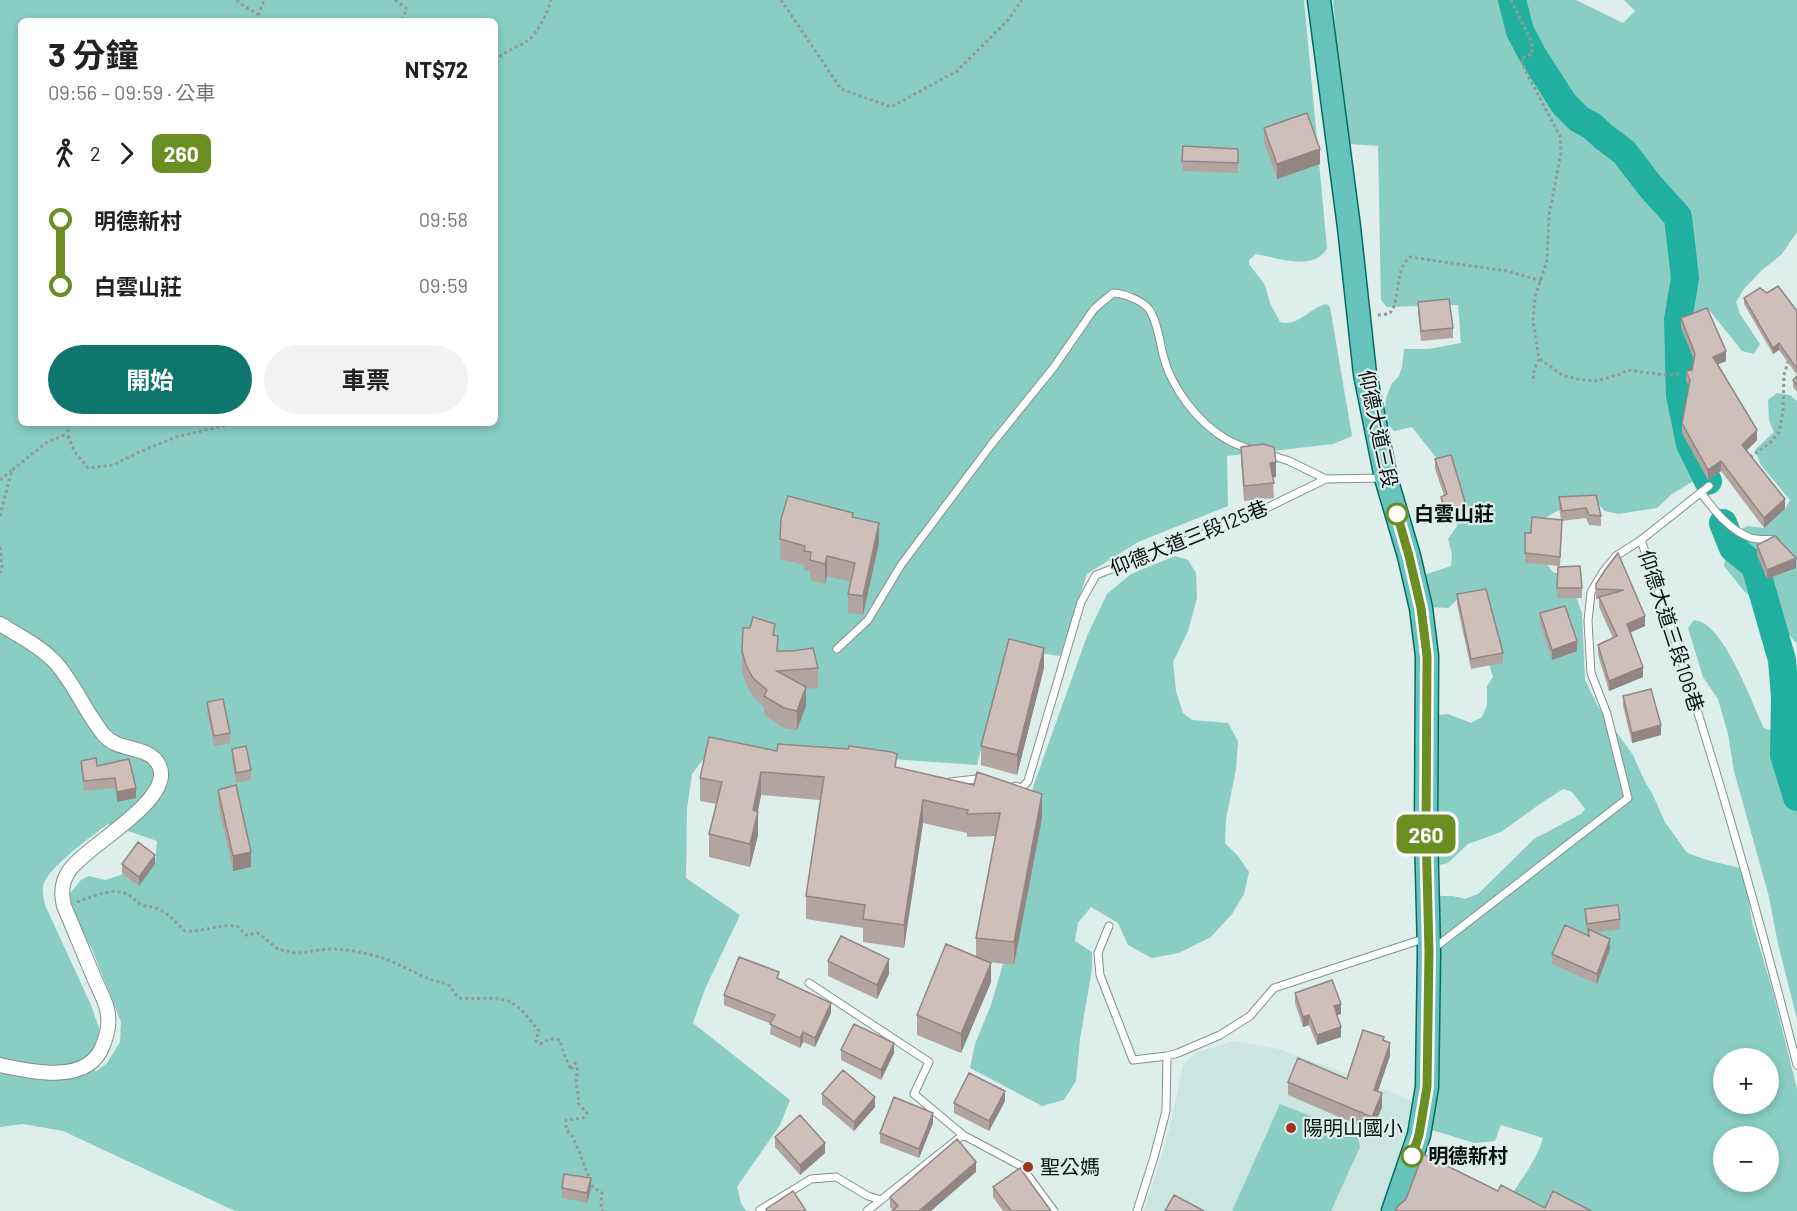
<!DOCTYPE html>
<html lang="zh-TW">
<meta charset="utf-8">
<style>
:root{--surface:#fff;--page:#f2f2f2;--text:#222;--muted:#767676;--accent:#0f766e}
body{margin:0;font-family:Barlow,"Noto Sans TC",sans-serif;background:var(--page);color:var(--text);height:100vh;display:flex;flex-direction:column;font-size:22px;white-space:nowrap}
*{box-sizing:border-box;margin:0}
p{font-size:20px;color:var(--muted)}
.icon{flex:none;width:33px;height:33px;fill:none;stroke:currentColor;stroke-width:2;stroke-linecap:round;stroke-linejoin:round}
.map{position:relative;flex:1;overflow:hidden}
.details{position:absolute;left:18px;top:18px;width:480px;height:408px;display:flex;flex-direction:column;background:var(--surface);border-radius:9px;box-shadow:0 3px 9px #0003}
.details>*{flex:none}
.badge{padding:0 12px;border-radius:9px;font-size:21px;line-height:39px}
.fabs{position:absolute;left:1713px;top:1048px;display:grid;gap:12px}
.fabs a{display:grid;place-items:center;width:66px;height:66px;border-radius:50%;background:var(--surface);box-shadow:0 3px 9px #0003;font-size:30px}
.map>.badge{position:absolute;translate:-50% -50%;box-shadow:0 0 0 3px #fff}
.legs{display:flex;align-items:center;gap:9px;height:66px;padding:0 30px;font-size:20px}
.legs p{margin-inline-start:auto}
.headline{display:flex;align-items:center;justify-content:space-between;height:102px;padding:0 30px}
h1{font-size:33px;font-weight:700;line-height:45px}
.action{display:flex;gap:12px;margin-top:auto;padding:12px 30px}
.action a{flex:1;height:69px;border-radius:36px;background:var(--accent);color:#fff;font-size:24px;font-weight:700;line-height:69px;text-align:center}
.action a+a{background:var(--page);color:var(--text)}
ul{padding:0 30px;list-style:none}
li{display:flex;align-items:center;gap:21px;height:66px;font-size:22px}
li i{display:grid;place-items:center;width:9px;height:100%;margin:0 8px;background:currentColor}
li i::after{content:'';width:15px;height:15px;margin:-8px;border:4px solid;border-radius:50%;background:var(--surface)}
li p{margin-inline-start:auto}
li:first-child i{background:linear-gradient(#0000 50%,currentColor 0)}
li:last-child i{background:linear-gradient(currentColor 50%,#0000 0)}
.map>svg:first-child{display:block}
.built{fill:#cbe6e1}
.green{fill:#89cdc3;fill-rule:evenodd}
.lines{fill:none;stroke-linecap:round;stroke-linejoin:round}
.river{stroke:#21afa0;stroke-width:28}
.lane-casing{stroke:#81918e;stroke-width:9}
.street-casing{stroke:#81918e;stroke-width:16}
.primary-casing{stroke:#046c62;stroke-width:25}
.path{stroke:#8e9b99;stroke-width:3;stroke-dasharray:3 3;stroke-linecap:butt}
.lane{stroke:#fff;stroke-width:7}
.street{stroke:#fff;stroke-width:14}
.primary{stroke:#66c4bc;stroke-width:22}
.wall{fill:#b2a4a1}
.shaded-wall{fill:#918683}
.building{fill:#cfbfbb;stroke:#918683;stroke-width:1.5}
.line-1-casing{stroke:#fff;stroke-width:14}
.line-1{stroke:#6b8e23;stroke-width:9}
.stop-1-dot{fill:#fff;stroke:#6b8e23;stroke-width:3}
.poi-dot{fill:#9d341f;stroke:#ddeeeb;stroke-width:2}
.labels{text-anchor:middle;stroke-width:4.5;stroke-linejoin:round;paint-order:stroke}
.street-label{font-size:20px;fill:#0a100f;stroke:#ddeeeb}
.stop-label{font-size:20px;font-weight:bold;fill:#0a100f;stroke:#ddeeeb;text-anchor:start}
.poi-label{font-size:20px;fill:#0a100f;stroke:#ddeeeb;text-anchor:start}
</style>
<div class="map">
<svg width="1797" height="1211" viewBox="0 0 1797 1211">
<rect width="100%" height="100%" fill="#ddeeeb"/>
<path class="built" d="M1234,1041l45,8 66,24 71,30 -2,22 -26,71 -7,15h-237l25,-80 14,-66 12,-12z"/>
<path class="green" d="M0,0h1304l23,248c-13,24 -49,10 -71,6l-7,6v4l16,21 5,18 10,19c19,5 29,-14 46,-18l4,3 22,129 -19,8 -106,12 1,50 -90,36 -51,32 -27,82 -54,-8 -29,117 -99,-7 -167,-9 -19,25 -5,35 -1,69 54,37 -35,74 -12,34 97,77 -10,25 -43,62 4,16 5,8h-511l-172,-80 -40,-7 -23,3zM21,21h474v402h-474zM108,824l49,17 -2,23 -50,16 -16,-4 -8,4 -14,17 4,17 21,35 29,73 -1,20 -13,21 -12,9 -2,-14 6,-12 1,-15 -9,-26 -46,-100c-1,-6 -3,-13 -2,-19 4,-18 49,-50 65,-62z
M1333,0h243l47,23 12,-12 -11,-11h173v232l-16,23 -19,15 -18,19 -8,13 4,12 20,30 -6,10 -12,-3 -32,-40 -9,2 -1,139 -5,28 -23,14 -15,14 -39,6 -13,-3 -9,-9 -13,-5 -42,23 -13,19 25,33 16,5 13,36 3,67 14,28 34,47 12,27 7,11 13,29 22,31 20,7 37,9 8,53 21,70 24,97v122h-239l-12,-4 -3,4 -33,-14c13,-20 26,-36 33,-59l-42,-13 -6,16 -21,2 -45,-14 8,-233h16l12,3 13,-5 56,-55 47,-25 4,-5 -13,-17 -9,-3 -23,15 -39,28 -33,12 -20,19 -13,3 2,-151 11,-1 23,9 11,-6 5,-12v-19l6,-9 -25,-83 -10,5 -10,9 -19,-1 -5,-32 27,-9 1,-12 -4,-15 9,-13 -16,-62 -29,-37 -18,4 -10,-11 2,-22 6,-15 7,-7 3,-9 2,-18h25l32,-6 -3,-38 -71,2 -6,-7 -3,-154 -28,-2 -11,-72zM1724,1059h44v45h-44zM1724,1137h44v45h-44z
M1777,393l13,2 7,6v243l-20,-25 -33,-28 -20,-25 5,-30 18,-10 17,2 21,-19 5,-9 -29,-35 -6,-15 19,-18 -5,-11 -1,-21z
M1175,556l13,4 8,13 1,25 -9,33 -15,31 3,29 7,22 9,7 36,3 10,18 -2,28 -10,50 -1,24 13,13 11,16 -5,22 -12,20 -21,23 -32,16 -27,5 -24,-13 -10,-22 -27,-16 -13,16 -3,18 17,11v17l-12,70 -4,42 -12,19 -22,6 -72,-38 5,-24 16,-39 12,-41 30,-177 54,-151 20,-42 24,-20z
M1694,620c3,1 7,1 9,3 25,13 49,80 61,105l14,5 19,-1v287l-19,-75 -9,-47 -35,-126 -6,-37 -10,-35 -15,-22 -15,-49z
M1280,1104l77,30 3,13 -29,64h-99z"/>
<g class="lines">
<path class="river" d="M1512,0l8,31 12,23 32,50 15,15 13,7 12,11 20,15 26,34 28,31 7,61 -7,42 2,75 10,49 18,37
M1723,523l10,25 22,18 27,94 3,37 -1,58 13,42"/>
<defs>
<path id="lane" d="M1268,454l21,7 37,18
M1701,493c13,17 29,38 50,45 7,2 17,1 24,2
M1641,540c60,172 111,348 156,525
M837,649l31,-29 33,-55 90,-120 63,-78 40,-58 19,-16c10,0 27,7 34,14 9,8 13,35 16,48 8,32 34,67 63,84 8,5 18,8 26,11
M950,782l27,-3 6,2
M1015,786l7,2 6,-7 53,-179 15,-27 154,-59 76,-37 58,-1
M1109,926l-11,27 2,22 33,85 34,-4
M1433,949l195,-151 -21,-84 -16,-41 -3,-52 3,-29 12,-20 13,-16 25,-16 68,-54
M809,983l120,79 -15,32 49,41 58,31 33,45
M760,1210l51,-31 25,-2 32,19 13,4 82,-65
M867,1211l14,-11
M1137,1211l17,-54 12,-46 1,-55 11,-3 42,-18 30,-19 24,-28 152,-50"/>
<path id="street" d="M0,624c19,12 40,22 56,39 19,22 30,50 48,72 14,17 45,10 55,30 17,35 -73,80 -90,106 -8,12 -8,23 -5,35 10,23 19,46 29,69 4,11 11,22 14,34 3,13 1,23 -4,36 -14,40 -71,27 -103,20"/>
<path id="primary" d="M1319,0l30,227 16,147 21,104 23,78 12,52 6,48 -1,176 3,120 -2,135 -8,48 -26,76"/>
</defs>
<use href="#lane" class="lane-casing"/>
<use href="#street" class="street-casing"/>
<use href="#primary" class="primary-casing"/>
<path class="path" d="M237,0l2,3 20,12
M395,0l12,9 -6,12
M781,0l60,89 50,18 66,-36 51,-51 14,-20
M1511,0l21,43v11l-11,5 6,15 33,62 1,17 -12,62 -2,46 -12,36 -2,23 6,39 -6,15 1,8
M262,21l-3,-7 5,-14
M495,61c9,-10 22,-13 32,-20 11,-8 21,-29 24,-41
M495,205v17
M1378,315c1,0 9,-1 10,-1 14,-7 4,-42 22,-57l97,14 35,10
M1540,359l22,16 15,4 18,2 23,-6 10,-5 36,5 16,-1
M69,438l-1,-6 1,-9
M1750,457l20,-14 9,-11 4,-19 1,-38 5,-16
M0,480l12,-10
M0,516l12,-46 34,-27 18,-8 5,3 5,13 14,17 25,-3 24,-12 39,-16 60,-14
M0,547l2,20 -2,6
M77,902c16,-5 34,-15 50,-8 6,3 9,8 15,11 5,2 9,1 14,3 12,5 20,14 29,23 18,1 34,-7 52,-5l9,9 12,-2 21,17c7,0 12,3 18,3 8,0 15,-2 23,-3 19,-3 41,2 59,7 24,7 44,23 69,27l11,14c14,2 41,-3 53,5 11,6 19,19 27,28l-3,10 4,3c8,-5 11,-6 20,-4 2,11 7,20 11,30l4,-7c5,8 1,11 1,19 1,10 3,10 2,21l9,10 -4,5 -17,2v9l7,8 20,50 9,6 -1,12 2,6"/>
<use href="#lane" class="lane"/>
<use href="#street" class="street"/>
<use href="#primary" class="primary"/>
</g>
<path class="wall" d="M1264,128l56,36 -43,15 -13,-37z
M1183,146l55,3v24l-56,-2z
M1767,293l30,18v64l-18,-25 -6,4 -29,-50v-6z
M1418,302l35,26v10l-32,3 -3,-29z
M1681,318l45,43 -9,4 40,75 -10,10 38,59 -21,19 -43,-57 -13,9 -26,-47v-10l7,-36 -3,-6v-10l6,-1 2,-10 -13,-32z
M1797,376v16l-4,-5v-7z
M1241,447l35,30h-3l1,21 -30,3 -3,-39z
M1435,459l31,56 -19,9 -6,-17v-10l3,-2 -9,-26z
M1596,495l5,21v10l-12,-1 -3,-7 -24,3 -2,45 -35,-3v-30h6l30,-13 -2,-13v-10z
M853,518l26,25 -16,72 -15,-2v-19l3,-12 -24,-6 -2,8 -15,-4v-9l-6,-1v-5l-24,-6v-20z
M1757,545l39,23 -29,11 -10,-24z
M1618,553l27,73 -14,6 12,45 -34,14 -11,-36v-10l15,-7 -14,-31v-8h-3v-10z
M1558,567l24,21v10h-25z
M1457,594l46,59v10l-32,6 -14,-65z
M1540,613l37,38 -25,9 -12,-37z
M775,635l3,16 40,17v20l-12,1v17l-9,24 -13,-2 -20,-13v-8l-11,-10 -7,-13 -4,-13v-20z
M1044,668l-27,107 -36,-10v-19z
M1623,696l38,39 -29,8 -9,-37z
M207,702l23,31v10l-16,3 -7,-34z
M232,749l19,21v10l-15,3 -4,-24z
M777,751l120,17 145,50 -28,147 -26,-3 3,20 -30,71 -44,-18v-20l59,-58v-19l19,-102 -28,1v-4l-44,-10 -19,125 -41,-6v-14l-57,-9v-23l14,-96 -59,-5 -3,17v23l-8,32 -41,-10v-23l7,-30 -16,-3v-23z
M129,759l7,39 -19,4 -2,-14 -31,3 -3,-20v-10l16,5z
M218,790l33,77 -18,4 -15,-67z
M122,864h33l-16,22 -17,-12z
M1585,909l35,10v10l-25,4 15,16 -13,35 -45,-20v-10l36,-18 -3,-17z
M828,961l61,13 -12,25 -49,-23z
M779,978l52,35 -16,34 -12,-5 -3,6 -30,-14 1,-10 -47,-19v-10z
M1295,993l46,21 -4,1 4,22 -24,8 -8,-20 -6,2 -8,-24z
M1384,1041l6,15 -12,35 4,16 -10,24 -84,-36v-13l59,-3z
M841,1050l53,3 -13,27 -40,-20z
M822,1094l53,13 -21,24 -32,-27z
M1005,1101l-16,30 -35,-18v-10z
M933,1123l-14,35 -39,-15v-10z
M775,1137l50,16 -25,22 -25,-28z
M976,1172l-83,38 -3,-3v-10z
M993,1187l58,24h-48l-10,-14z
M562,1188h29l-4,15 -25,-5z"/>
<path class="shaded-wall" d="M1320,149v15l-43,15v-15z
M1779,343v7l-6,4v-6z
M1726,351v10l-13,5v-9z
M1757,430v10l-15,15v-10z
M1721,461v10l-13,9v-10z
M1276,462v15l-6,1v-15z
M1785,499v10l-21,19v-10z
M1466,505v10l-19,9v-10z
M879,523v20l-16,72v-19z
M827,556v20l-2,8v-20z
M1796,558v10l-29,11v-9z
M1645,616v10l-18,8v-10z
M1577,641v10l-25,9v-10z
M1044,648v20l-27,107v-20z
M1643,667v10l-34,14v-10z
M806,687v19l-9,24v-19z
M1661,725v10l-29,8v-10z
M761,772v23l-6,28 3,-11v23l-8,32v-23l3,-34z
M136,788v10l-19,4v-10z
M1042,794v24l-28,147v-23z
M923,800v23l-19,125v-23z
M251,852v15l-18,4v-15z
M155,855v9l-16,22v-9z
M1610,939v10l-13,35v-10z
M889,959v15l-12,25v-14z
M991,963v19l-30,71v-19z
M831,1003v10l-16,34v-9z
M1341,1004v10l-7,2v-10z
M1309,1015v10l-6,2v-10z
M1341,1027v10l-24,8v-10z
M803,1032v10l-3,6v-10z
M894,1043v10l-13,27v-10z
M1390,1043v13l-16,47v-13z
M1005,1091v10l-16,30v-10z
M1382,1093v14l-10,24v-14z
M875,1097v10l-21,24v-9z
M933,1113v10l-14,35v-9z
M825,1143v10l-25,22v-10z
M976,1162v10l-45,39h-12z
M591,1178v10l-4,15v-10z"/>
<path class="building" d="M1307,113l13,36 -43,15 -13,-36z
M1183,146l55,3v14l-56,-2z
M1778,286l19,25v58l-18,-26 -6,5 -29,-50 16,-10 7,5z
M1449,299l4,29 -32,3 -3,-29z
M1707,308l19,43 -13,6 44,73 -15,15 43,54 -21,19 -43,-57 -13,9 -26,-47 8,-43 -4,-9 6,-1 3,-16 -14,-36z
M1797,376v10l-4,-6z
M1263,444l11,3 2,15 -6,1 4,20 -30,3 -3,-39z
M1451,455l15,50 -19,9 -6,-17 6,-3 -12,-35z
M1596,495l5,21 -12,-1 -3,-7 -24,3 -3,-14z
M788,496l65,17 -1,4 27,6 -16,73 -15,-2 7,-31 -28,-7 -2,8 -15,-4 1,-8 -7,-1 1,-5 -25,-7 1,-20z
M1532,517l30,3 -2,37 -35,-4v-20h6z
M1775,536l21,22 -29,12 -10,-25z
M1618,553l27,63 -18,8 16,43 -34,14 -11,-36 19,-9 -18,-39 25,-7 -28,-1v-5l9,-14z
M1580,566l2,22h-25l1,-21z
M1486,589l17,64 -32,6 -14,-65z
M1565,606l12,35 -25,9 -12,-37z
M753,617l22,7 -2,11 5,1 -1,15h15l21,-3 5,20 -41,3 29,16 -9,24 -13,-3 -20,-12 3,-6 -14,-12 -7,-13 -4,-14 1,-23h7z
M1009,639l35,9 -27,107 -36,-9z
M1651,689l10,36 -29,8 -9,-37z
M223,699l7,34 -16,3 -7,-34z
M709,737l68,14 1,-7 70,5 1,-3 43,6 5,2 -2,13 79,18 3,-13 65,22 -28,148 -38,-4 24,-125 -33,1 1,-4 -45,-10 -19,125 -41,-6 2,-14 -59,-9 18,-119 -63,-5 -8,38 5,2 -8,32 -41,-10 13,-52 -22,-4z
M246,746l5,24 -15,3 -4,-24z
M96,758l1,8 32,-7 7,29 -19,4 -2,-14 -31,3 -3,-20z
M236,785l15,67 -18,4 -15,-66z
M138,842l17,13 -16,22 -17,-13z
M1618,905l2,14 -33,5 -2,-15z
M1565,925l24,11 -1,-7 22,10 -13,35 -45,-20z
M841,936l48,23 -12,26 -49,-24z
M946,944l45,19 -30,71 -44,-19z
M739,957l40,15 -2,6 54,25 -16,35 -12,-6 -3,6 -30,-14 5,-9 -51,-20z
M1332,980l9,24 -7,2 7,21 -24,8 -8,-20 -6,2 -8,-24z
M854,1024l40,19 -13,27 -40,-20z
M1363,1030l21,7 -1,3 7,3 -16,47 8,3 -10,24 -84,-35 10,-24 49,21z
M843,1070l32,27 -21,25 -32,-28z
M969,1073l36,18 -16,30 -35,-18z
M894,1097l39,16 -14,36 -39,-16z
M800,1115l25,28 -25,22 -25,-28z
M957,1139l19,23 -57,49h-27l6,-5 -8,-9z
M1423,1154l75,37 3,-6 44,23 8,-17 38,20h-196l3,-5 8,-7z
M1020,1168l31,43h-40l-18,-24z
M564,1174l27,4 -4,15 -25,-5z
M793,1191l13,20h-39l-1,-2z
M1174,1195l30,16h-39z"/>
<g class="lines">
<defs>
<path id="line-1" d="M1397,514l12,42 12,52 6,48 -1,176 3,120 -2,135 -8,48 -7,21"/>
</defs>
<use href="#line-1" class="line-1-casing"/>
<use href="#line-1" class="line-1"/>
</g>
<g class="stop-1-dot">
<circle cx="1397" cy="514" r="10"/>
<circle cx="1412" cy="1156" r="10"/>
</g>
<g class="poi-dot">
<circle cx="1291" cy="1128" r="6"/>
<circle cx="1028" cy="1167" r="6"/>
</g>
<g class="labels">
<g class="street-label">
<text transform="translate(1378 429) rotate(78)" y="7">仰德大道三段</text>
<text transform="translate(1189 538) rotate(-22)" y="7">仰德大道三段125巷</text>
<text transform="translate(1671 631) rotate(72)" y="7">仰德大道三段106巷</text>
</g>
<g class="stop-label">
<text x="1414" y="521">白雲山莊</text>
<text x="1428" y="1163">明德新村</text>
</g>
<g class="poi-label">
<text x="1303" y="1135">陽明山國小</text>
<text x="1040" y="1174">聖公媽</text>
</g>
</g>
</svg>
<div class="fabs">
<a>+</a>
<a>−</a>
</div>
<b class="badge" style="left:1426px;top:834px;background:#6b8e23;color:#fff">260</b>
<section class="details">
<div class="headline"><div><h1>3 分鐘</h1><p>09:56 – 09:59 · 公車</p></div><b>NT$72</b></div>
<div class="legs"><svg class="icon" aria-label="walk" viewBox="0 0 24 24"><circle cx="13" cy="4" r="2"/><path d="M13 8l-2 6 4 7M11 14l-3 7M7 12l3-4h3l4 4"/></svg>2<svg class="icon" aria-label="forward" viewBox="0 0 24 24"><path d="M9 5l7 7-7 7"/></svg><b class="badge" style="background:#6b8e23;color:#fff">260</b></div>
<ul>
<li><i style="color:#6b8e23"></i><b>明德新村</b><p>09:58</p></li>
<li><i style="color:#6b8e23"></i><b>白雲山莊</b><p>09:59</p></li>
</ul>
<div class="action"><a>開始</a><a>車票</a></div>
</section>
</div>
